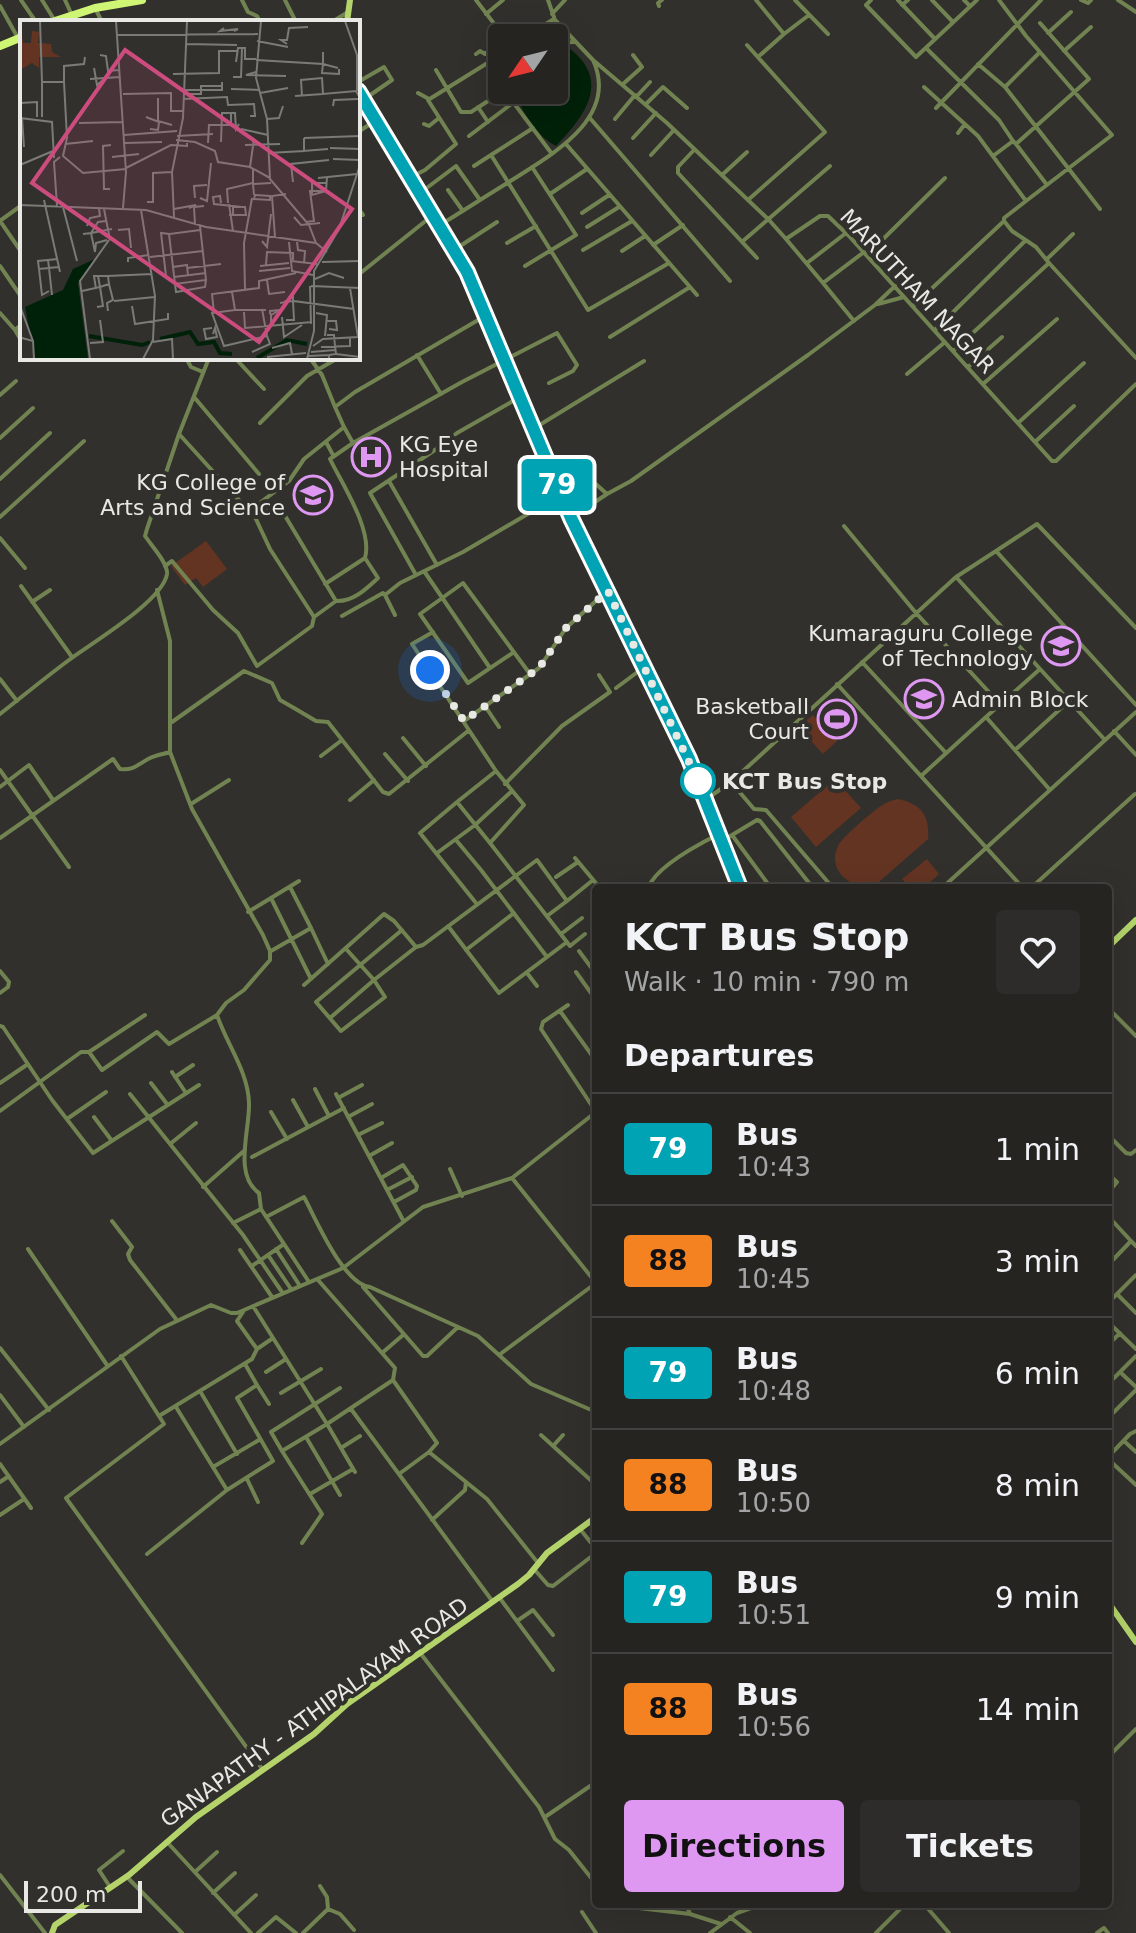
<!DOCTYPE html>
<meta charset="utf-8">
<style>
:root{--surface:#252421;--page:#2d2c2a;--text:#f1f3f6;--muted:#a3a4a5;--line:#42413f;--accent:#df98f2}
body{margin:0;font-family:"DejaVu Sans",sans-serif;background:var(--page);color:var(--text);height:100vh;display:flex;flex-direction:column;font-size:30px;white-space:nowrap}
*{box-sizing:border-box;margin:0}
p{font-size:26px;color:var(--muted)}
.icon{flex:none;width:44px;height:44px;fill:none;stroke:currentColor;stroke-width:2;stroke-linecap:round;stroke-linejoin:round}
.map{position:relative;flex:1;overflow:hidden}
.sheet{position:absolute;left:592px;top:884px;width:520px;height:1024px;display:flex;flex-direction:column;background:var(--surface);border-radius:8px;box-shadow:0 8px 32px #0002,0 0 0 2px var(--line)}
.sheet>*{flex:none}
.badge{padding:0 16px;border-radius:6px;font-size:28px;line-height:52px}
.needle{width:52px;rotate:235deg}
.fabs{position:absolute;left:488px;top:24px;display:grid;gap:16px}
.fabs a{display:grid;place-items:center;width:80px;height:80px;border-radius:8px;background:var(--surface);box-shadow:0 8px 32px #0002,0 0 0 2px var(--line);font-size:40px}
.scale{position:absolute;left:24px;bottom:20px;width:118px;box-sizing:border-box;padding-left:8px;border:4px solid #e8e8e5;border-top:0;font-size:22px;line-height:28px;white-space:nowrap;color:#e8e8e5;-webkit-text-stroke:6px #31302c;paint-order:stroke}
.you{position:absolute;width:40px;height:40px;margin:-20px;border:6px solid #fff;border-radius:50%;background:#1a73e8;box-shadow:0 0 0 12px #1a73e833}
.map>.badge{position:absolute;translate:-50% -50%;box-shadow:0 0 0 4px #fff}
h2{padding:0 32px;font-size:30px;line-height:72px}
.round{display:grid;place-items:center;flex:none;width:84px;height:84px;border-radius:8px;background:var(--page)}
.headline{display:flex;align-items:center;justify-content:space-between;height:136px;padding:0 32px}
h1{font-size:38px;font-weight:700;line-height:60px}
.button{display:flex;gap:16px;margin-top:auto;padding:16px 32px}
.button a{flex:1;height:92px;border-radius:8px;background:var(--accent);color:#111;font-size:32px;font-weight:700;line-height:92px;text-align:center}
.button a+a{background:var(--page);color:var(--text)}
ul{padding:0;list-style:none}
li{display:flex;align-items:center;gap:24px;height:112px;padding:0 32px;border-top:2px solid var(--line)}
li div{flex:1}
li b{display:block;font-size:30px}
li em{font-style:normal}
li .badge{min-width:88px;font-weight:700;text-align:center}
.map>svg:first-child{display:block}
.green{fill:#643422}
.water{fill:#002109}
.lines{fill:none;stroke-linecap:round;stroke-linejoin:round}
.minor{stroke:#728352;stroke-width:4}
.major{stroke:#b4d46b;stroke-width:6}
.highway{stroke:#cef574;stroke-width:8}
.line-casing{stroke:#fff;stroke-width:18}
.line{stroke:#00a3b4;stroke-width:12}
.walk{stroke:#e8e8e5;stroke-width:8;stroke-dasharray:0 14.4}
.stop-dot{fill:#fff;stroke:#00a3b4;stroke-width:4}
.labels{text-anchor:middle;stroke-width:8;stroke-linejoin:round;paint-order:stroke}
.street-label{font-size:22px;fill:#e8e8e5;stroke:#31302c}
.poi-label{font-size:22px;fill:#e8e8e5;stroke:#31302c;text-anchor:end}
.stop-label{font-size:22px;font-weight:bold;fill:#e8e8e5;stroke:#31302c;text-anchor:start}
.inset-river{fill:none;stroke:#002109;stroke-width:4}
.inset-road{fill:none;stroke:#7a7a76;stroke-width:2}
.view{fill:#cc4c7e;fill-opacity:0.15;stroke:#cc4c7e;stroke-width:4}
.inset-edge{fill:none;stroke:#e8e8e5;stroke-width:4}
</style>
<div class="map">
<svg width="1136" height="1933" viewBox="0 0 1136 1933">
<rect width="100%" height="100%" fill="#31302c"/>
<path class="green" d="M206,541l21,28 -24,18 -7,-9 -11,7 -14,-19z
M813,715l24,26 -14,13 -25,-27z
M835,779l26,29 -45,39 -25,-30z
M898,799c23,5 32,16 30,40l-56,49c-20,0 -46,-17 -34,-42 3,-8 39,-39 48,-43 3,-2 8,-3 12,-4z
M927,859l12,15 -15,14h-13l-9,-9z"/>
<path class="water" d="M565,45c47,33 23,68 -9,101 -19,-9 -35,-37 -43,-56h41v-44z"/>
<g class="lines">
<path class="minor" d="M21,0l15,22
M42,0l13,21
M65,0l6,13
M242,0l6,12 9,4 3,6
M285,0l11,22
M476,0l29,38
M756,0l28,34 25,-19
M795,0l33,34
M871,0l-5,5 50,52 61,-57
M898,0l37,39
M932,0l21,22
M964,0l6,6
M999,0l27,36 86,99 -86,66
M1081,0l7,3 3,-3
M1118,0l18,12
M902,5l6,-5
M0,6l18,32
M659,6l-1,-3 4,-3
M97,12l5,10
M486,14l17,-14
M552,14l13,-14
M332,22l16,-10
M536,30l18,-11
M1048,33l23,-21
M554,43l20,-1
M747,45l78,87 -77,68
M926,48l73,72 14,21 -20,15
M1064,51l27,-24
M476,54l4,-3 5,3 17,-15
M758,57l26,-23
M593,60l74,63 102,97 17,19 34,-23h8l21,20 203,225h4l80,-77
M978,64l27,23 35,-35
M436,70l25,42h10l34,-22
M358,82l26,-15 8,13 -29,20
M623,84l19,-17 -9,-12
M1005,87l95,122
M510,90l6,16 36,48
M418,93l11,6
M637,96l13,-14
M646,104l17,-17 24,21
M478,107l10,15
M936,108l105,-108
M589,117l141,164
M615,119l20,-24
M424,124l5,2 10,-8
M533,128l-42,27 97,155 81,-47
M358,132l17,-11
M958,133l7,-9
M469,136l45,-34
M633,138l23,-25
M1013,141l3,3 73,-65 -49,-56
M566,144l131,151
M1016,144l31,41
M694,150l-16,17v6l79,85
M651,155l23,-25
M474,166l17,-11
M722,175l25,-23
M411,177l14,-7 31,-26 -28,-44 74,-46
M448,190l15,21
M420,193l36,-27 24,34
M550,194l37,-25
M358,208l5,7
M582,213l27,-18
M1,220l21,-15
M0,221l22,32
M440,225c23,-14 46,-29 69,-43 40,-26 111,-63 84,-122l-38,-40 -7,-20
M587,227l32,-20
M786,239l37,44 41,-31
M743,241l87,-75
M507,243l29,-17
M653,245l30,-20
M454,250l43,-28
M583,250l49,-29
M622,251l23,-15
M867,255l78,-77
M1047,259l26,-25
M807,263l39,-30
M1049,263l87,95
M0,266l22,32
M525,266l51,-31 -44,-68
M358,275l75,-60
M823,283l31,38
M878,304l26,-7
M913,306l91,-85v-3l22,-17 -48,-65 -54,-49
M0,313l15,17 7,-6
M15,330l7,12
M935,330l91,-90
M610,337l80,-50
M953,351l96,-88 -13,-16 -24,-16 -8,-10
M417,355l24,39
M186,358l5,9 12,5
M235,358l29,31
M310,358l12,17 13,32
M968,367l34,-30
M907,374l38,-32
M983,384l74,-65
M0,395l16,-14
M194,397l65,77
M260,423l47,-47 31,-18
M1018,423l66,-60
M533,429l111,-68
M179,434l70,77 40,-30 15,-22 40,-32 -9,-20 20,-15 130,-76
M0,438l33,-30
M326,442l7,13
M1035,442l39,-36
M353,443l109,-61 95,-49 20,32 -4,6 -24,12
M0,479l50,-46
M389,481l48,84
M278,504l58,97 -22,16 -44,-68 -15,-32z
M0,517l84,-76
M571,518l36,-24
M844,526l72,87 84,91
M0,538l25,30
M996,551l41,-27 99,104
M165,566l7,-5 41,49 25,23 19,33 55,-40 2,-9
M424,571l66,97
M416,575l-46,-82 65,-43 22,-17 63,-36
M956,577l149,163
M325,584l40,-26
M21,586l51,71
M157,590l13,51v111l22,57 71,126 7,16v9l-26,30 -18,13 -9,12c10,30 31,56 32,88 1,27 -16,72 10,90l2,16 48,73
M385,595l10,20
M336,601c17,1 30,-12 42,-23l-13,-20c8,-28 -23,-74 -35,-99l23,-16 -9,-16
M32,602l18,-12
M342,616l41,-23 2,2 15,-12 63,-31 126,-74 18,16 24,-13 177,-126 67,-50 20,-19
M433,632l-21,12 84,127 28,34 -34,38 -33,-41 39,-31
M514,652l-46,31 -48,-69 43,-31 67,91
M862,662l84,91
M1040,669l-54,48 64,73
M0,679l17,22
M837,684l186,204
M616,688l27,-20
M485,706l14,21
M0,714c23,-18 46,-37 69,-54 21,-16 94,-59 98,-86 1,-11 -16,-29 -22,-38l2,-7 32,-95 30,-76
M464,721l75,-53 27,-40 40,-36
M172,722l72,-51 28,12 8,17 14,8 22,13 12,1 55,70 6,2 79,-63
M1114,731l22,24
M403,738l23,28
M1015,750l54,-49
M385,754l23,27
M321,756l21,-16
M0,770l69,97
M921,776l65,-59
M731,782l23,27 12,1 67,78
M505,784l57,-58 48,-34 -11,-17
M0,787l29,-22 24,35
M350,800l24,-20
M705,800l26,-18 225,-205 40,-26 140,154
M457,802l-37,31 56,70
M191,804l38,-24
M732,835l39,53
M0,838l113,-79 7,10c14,2 18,-5 30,-11 6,-3 14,-4 20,-6
M456,840l25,30 66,87
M722,841l35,-21 3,1 53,67
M490,843l80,103 15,-12
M437,853l38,-28 37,-34
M575,858l25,30
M556,877l22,-15
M739,884l7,-1 3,5
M290,887l21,41
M648,888c8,-21 51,-44 71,-54
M942,888l194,-176
M1031,888l104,-94
M271,898l28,-17
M567,901l26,-21
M248,912l23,-14 40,81
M448,926l51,67 68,-51
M561,934l21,-16
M347,950l27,30 42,-33
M466,950l48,-37
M271,951l40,-23 17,36
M579,951l17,23
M0,971l9,11 -1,5 -8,6
M576,972l20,28
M527,973l10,13
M304,985l80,-71 10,7 22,26 7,-2 114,-85 30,41 -20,15
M1108,1008l28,28
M560,1011l36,50
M330,1018l44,-38 11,17 -44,34 -1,-1 -24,-28 86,-72
M0,1026l3,1 49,73 41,53 106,-68
M89,1052l13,18 55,-38 12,12 48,-29
M172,1072l14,21
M175,1077l18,-12
M0,1083l28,-19
M151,1083l16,21
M315,1089l14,27
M130,1094l113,141 39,57
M336,1094l67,126
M338,1098l24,-13
M293,1100l15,27
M1108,1109l2,-3
M0,1111l81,-59h8l56,-37
M271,1112l16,27
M94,1117l18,24
M348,1117l24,-13
M67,1119l39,-27
M358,1135l24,-12
M1108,1135l18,18 5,1 5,-4
M170,1144l26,-21
M369,1156l23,-13
M252,1157l92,-49
M450,1169l12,27
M1108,1174l9,8 -9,11
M381,1178l22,-13 14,21 -1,4 -22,12
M512,1178l84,105
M203,1187l42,-37
M387,1190l25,-13
M1108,1216l23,25
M266,1217l38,-20c12,22 39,87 66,90l108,49 53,48 65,28
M112,1221l20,26 -4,7 2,6 46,59
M233,1223l28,-14
M28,1249l79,116
M276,1249l24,37
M240,1250l32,47
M1108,1253l6,6
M268,1255l23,34
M1108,1265l23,-24 5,5
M252,1266l32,-22
M318,1280l64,73 21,-18
M363,1287l60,69h4l31,-29
M1118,1295l18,18
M1108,1303l28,-28
M253,1306l74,118 66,-44
M1108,1322l28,27
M1108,1345l12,-12
M0,1348l49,62
M257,1349l16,-11
M382,1353l13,15 -2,12 44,63 -8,9 -30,22
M499,1355l97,-72
M121,1356l43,68 -98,74 197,272
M266,1372l20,-13
M1120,1372l16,-16
M1108,1384l12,-12 16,15
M257,1385l12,19
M200,1391l37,63
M281,1393l40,-24
M0,1395l24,32
M176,1407l51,83
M351,1409l142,193
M1108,1412l3,3 25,-25
M159,1416l93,-57 5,-10 -20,-28 6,-9
M541,1435l55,50
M306,1437l34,58
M1124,1441l12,11
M0,1444l160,-115 51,-24 20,8h6l106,-45 80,-61 89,-29 84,-66 -55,-83 2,-7 25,-17
M553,1446l10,-11
M341,1448l19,-12
M282,1451l-11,-19 69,-44
M429,1452l58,47 51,64
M1108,1457l22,-23 6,-3
M1108,1459l28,26
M0,1464l31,44
M213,1467l46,-27
M247,1479l11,23
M0,1482l9,-6
M310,1494l43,-25
M0,1515l24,-16
M432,1520l33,-30 1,-8
M580,1529l16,20
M302,1543l20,-29 -40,-63 45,-27 28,48
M147,1554l80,-64 46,-29 -36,-63 20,-13 -12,-21
M534,1569l14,16 5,1 43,-33
M499,1597l54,73
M517,1621l16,-11 20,25
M595,1637l1,-2
M421,1654l118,153 16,32 14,11 27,34
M1108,1757l28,-28
M545,1817l51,-35
M167,1842l84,91
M195,1872l22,-20
M0,1875l45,58
M126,1876l56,57
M320,1886l7,11 1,12
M110,1887l-11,-17 24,-19
M213,1893l22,-20
M686,1904l4,10
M924,1904l25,29
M613,1905l77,9 31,10
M582,1912l14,21
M234,1915l22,-20
M730,1917l20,16
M258,1933l18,-16 20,16
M303,1933l25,-24 12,5 14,16
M710,1933l27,-20 25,-9
M876,1933l29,-29
M1097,1933l7,-5 4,5"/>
<path class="major" d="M347,22l3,-22
M358,91l109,181 104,246 118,241 51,129
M1108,947l28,-27
M1108,1602l28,40
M52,1933l3,-8 74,-50 67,-58 118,-83 33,-30 171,-120 11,-9 18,-22 49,-36"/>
<path class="highway" d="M52,22l43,-14 47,-8
M0,46l22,-9"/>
</g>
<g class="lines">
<defs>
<path id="line" d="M358,91l109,181 104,246 118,241 51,129"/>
</defs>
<use href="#line" class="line-casing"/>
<use href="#line" class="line"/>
<path class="walk" d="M430,670l34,51 75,-53 27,-40 42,-37 90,190"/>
</g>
<defs>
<symbol id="hospital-ring" viewBox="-11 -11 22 22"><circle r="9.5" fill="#31302c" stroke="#df98f2" stroke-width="1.5"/><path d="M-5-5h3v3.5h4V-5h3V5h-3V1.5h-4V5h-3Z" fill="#df98f2"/></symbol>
<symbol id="university-ring" viewBox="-11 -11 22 22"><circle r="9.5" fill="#31302c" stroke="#df98f2" stroke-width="1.5"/><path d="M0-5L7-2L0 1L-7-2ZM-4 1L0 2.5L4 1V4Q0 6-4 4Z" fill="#df98f2"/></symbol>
<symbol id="stadium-ring" viewBox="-11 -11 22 22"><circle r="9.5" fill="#31302c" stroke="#df98f2" stroke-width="1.5"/><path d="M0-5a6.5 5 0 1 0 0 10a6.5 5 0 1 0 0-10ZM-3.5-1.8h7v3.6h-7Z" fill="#df98f2"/></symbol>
</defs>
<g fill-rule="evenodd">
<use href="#hospital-ring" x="349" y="435" width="44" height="44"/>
<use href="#university-ring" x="291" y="473" width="44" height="44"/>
<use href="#university-ring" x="1039" y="624" width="44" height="44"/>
<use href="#university-ring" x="902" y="677" width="44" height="44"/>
<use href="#stadium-ring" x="815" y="697" width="44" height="44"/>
</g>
<circle class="stop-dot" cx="698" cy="781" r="16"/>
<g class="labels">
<g class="street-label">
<text transform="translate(918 291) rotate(47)" y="8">MARUTHAM NAGAR</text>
<text transform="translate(314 1712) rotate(-36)" y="8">GANAPATHY - ATHIPALAYAM ROAD</text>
</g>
<g class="poi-label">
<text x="399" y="452" text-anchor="start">KG Eye<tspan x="399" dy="25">Hospital</tspan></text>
<text x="285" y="490">KG College of<tspan x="285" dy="25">Arts and Science</tspan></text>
<text x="1033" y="641">Kumaraguru College<tspan x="1033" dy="25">of Technology</tspan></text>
<text x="952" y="707" text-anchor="start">Admin Block</text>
<text x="809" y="714">Basketball<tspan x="809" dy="25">Court</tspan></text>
</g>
<g class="stop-label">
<text x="722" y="789">KCT Bus Stop</text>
</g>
</g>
<g transform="translate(20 20)">
<rect width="340" height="340" fill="#31302c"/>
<path d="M0,1l3,22h8l1,-12 7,1 -1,11 13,1 1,8 9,5h-22v11l-7,-5 -12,7z" fill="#643422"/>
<path d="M75,239l-17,24 10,76h-53l-10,-52 38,-17 10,-21z" fill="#002109"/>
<path class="inset-river" d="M69,316l53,9 8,-3M140,319l30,-7 8,12 16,-2 6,11 12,1M237,338l30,-18 20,4"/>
<path class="inset-road" d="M20,1l2,61h22l3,56 -4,18 20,17 43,-4M96,1l10,151 -3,36M241,1l-5,57 11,41 3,60 39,46 7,18M325,1l12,34v36M204,8l-4,3 18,-2 -4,2M97,15l141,-1M237,21l31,6M166,24l51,1M267,24l-6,-4h6l2,-12 19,-1M303,32v12l15,4M80,35l6,1 2,15 11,-1M236,40l67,4 -1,9 17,1v-5M216,42l2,-14h7v11h11M74,48l3,17 7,-6M236,52l-10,3 40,1M153,54l46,-1v-22h18M213,57h8l1,-29M70,59l30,-2M22,62v35M44,62v-16l20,-2 1,-7M211,69l29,1M163,70h39v-8M240,73l28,-5M103,74l48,-1v18h12M163,74h18v-8h21M275,76l28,-2M282,76l-1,-16 21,-2 1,16 33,-3 4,7M138,78v23l14,4M163,79l44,-2 1,8 26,-1 1,12h-5M0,83l17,-1v15M313,86l1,-6 24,-1M126,97l13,5 -1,8 -8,-1M0,98l32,4 2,36M2,98l2,29M247,99l12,-1 4,-12M59,103l44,-1M221,109l27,6M104,115l53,-4M157,116l36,-2M284,118l56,-2M156,120l19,2 20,9 3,11 32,5 20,11M201,122l1,-29h13l1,16 3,-5M105,123l37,-1M188,123l1,-18h22v-12M45,124l28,-3M225,125l35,-1M310,128l30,1M283,131l25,-2M248,133l36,-2v-13M92,137l27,-3M313,139l27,1M0,145l33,-14M230,147l4,-28M106,148l45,-23 16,1v-6M298,158l39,-4M0,159l1,26M273,162l-2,-18 38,-4M90,169h-6l-1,-43 8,-1M306,171l-14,4v-12h14M234,175l-1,-11 18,-1M235,175l15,1v4l-16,-1zM175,178l-1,-12 13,-1M180,178l7,3 4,-38M24,180l16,72M127,182h6v-29l19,-1M201,183l-1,-7 -7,1 1,7 28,3M208,183l-1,-14 26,-6v-14M209,184l4,27M0,185l126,5 60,17 110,16 11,9M37,186l-3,-44 6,-5M43,187l14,54M84,189l6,31M154,189l22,-4 -7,3M121,190l14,86 -2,44 -10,19M209,195h17l-1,-8h-12v8M154,197l-2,-45 11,-54 4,-97M274,197l7,8 19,-2M86,201l-8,1 -7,11 21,-4M286,202l8,-1 -4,-30h16l1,-14M175,204l-1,-17 10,-1M67,206l3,-8 10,-2 -1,-7M98,210l11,-1 2,19M180,210l-31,4 6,50 31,-4 -6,-54M63,214l8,-1 4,19 1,-9 11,-3M255,217l-3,-41 14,-2M242,221l5,6 4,-33M269,222l3,29 21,4M277,222l1,8 7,1 -1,13M130,237l53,-6M28,240l1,8 -10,1 -1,-8 20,-2M271,241l26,3M108,242v-4l21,-3M302,242l38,-1M246,245l1,-13 26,1v7M240,246l29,-3M153,247l14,-2 1,11M167,248l34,-4M19,249l3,26 7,-4M239,251l31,-3M146,256l-5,-43 9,1M154,257l32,-4M295,259l14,-6 15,5M247,260l2,14 16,-2M155,264l1,8 29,-5 1,-7M290,266l1,38M291,266l49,2M76,269l-2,-13h14M225,270l-1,-47 8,-45M62,271l18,-4 -2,-11M212,272l3,18h31M32,275l-3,-27 10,-1M94,281l41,-4M260,283l13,-2v-4l-9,5M0,286l13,35M112,286l3,18 33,-5v-6M77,287l6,-1 -3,-19 9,-3 -1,-8 44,-2M215,290l-23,3 12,33 43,-10 -5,-27M88,291l-1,-8 6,-3 -4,-16M224,292l1,16 67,-6M194,293l-2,-19 47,-6v-7l37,-8M296,293l11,2 -2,21M251,295l9,-5 -10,1v2l1,2v7l1,4M262,297l2,20 18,-12M266,300h8l-1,-19 61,8M307,301h9l1,9 -8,-1M192,308l-8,1 2,10 11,-2 -2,-9 -2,6M307,315h7l1,11 1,8 -7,1M2,318l11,3 1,18M133,322l19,-3 1,20M70,323l13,-1 -3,-22M293,326l10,-7 35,-2 -8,-49M301,327l29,-1v-8M252,328l18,-5 2,11M232,332l18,-8 -3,-8M291,332l24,-2M316,334l24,3M288,336l21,-1v4M247,337l39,-4M70,339l-10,-78 29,-41M287,339l7,-28v-60l25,-42 21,-64"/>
<path class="view" d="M105,30l227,159 -93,133 -227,-159z"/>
<rect width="340" height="340" class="inset-edge"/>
</g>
</svg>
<div class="fabs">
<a><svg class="needle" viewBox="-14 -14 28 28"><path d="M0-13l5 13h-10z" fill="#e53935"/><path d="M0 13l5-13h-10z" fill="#a3a4a5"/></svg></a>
</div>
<div class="scale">200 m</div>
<div class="you" style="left:430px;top:670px"></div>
<b class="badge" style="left:557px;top:485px;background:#00a3b4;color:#fff">79</b>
<section class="sheet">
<div class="headline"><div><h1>KCT Bus Stop</h1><p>Walk · 10 min · 790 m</p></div><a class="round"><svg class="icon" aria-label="heart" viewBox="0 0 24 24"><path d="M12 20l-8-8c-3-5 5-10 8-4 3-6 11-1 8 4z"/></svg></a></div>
<h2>Departures</h2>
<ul>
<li><span class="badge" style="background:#00a3b4;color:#fff">79</span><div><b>Bus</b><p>10:43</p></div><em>1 min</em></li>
<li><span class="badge" style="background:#f58220;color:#111">88</span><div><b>Bus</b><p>10:45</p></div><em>3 min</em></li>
<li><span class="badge" style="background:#00a3b4;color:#fff">79</span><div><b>Bus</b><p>10:48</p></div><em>6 min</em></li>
<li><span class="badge" style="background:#f58220;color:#111">88</span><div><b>Bus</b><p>10:50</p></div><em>8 min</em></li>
<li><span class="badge" style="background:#00a3b4;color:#fff">79</span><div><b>Bus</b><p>10:51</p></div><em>9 min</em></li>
<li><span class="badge" style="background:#f58220;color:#111">88</span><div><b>Bus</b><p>10:56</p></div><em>14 min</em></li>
</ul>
<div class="button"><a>Directions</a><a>Tickets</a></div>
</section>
</div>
